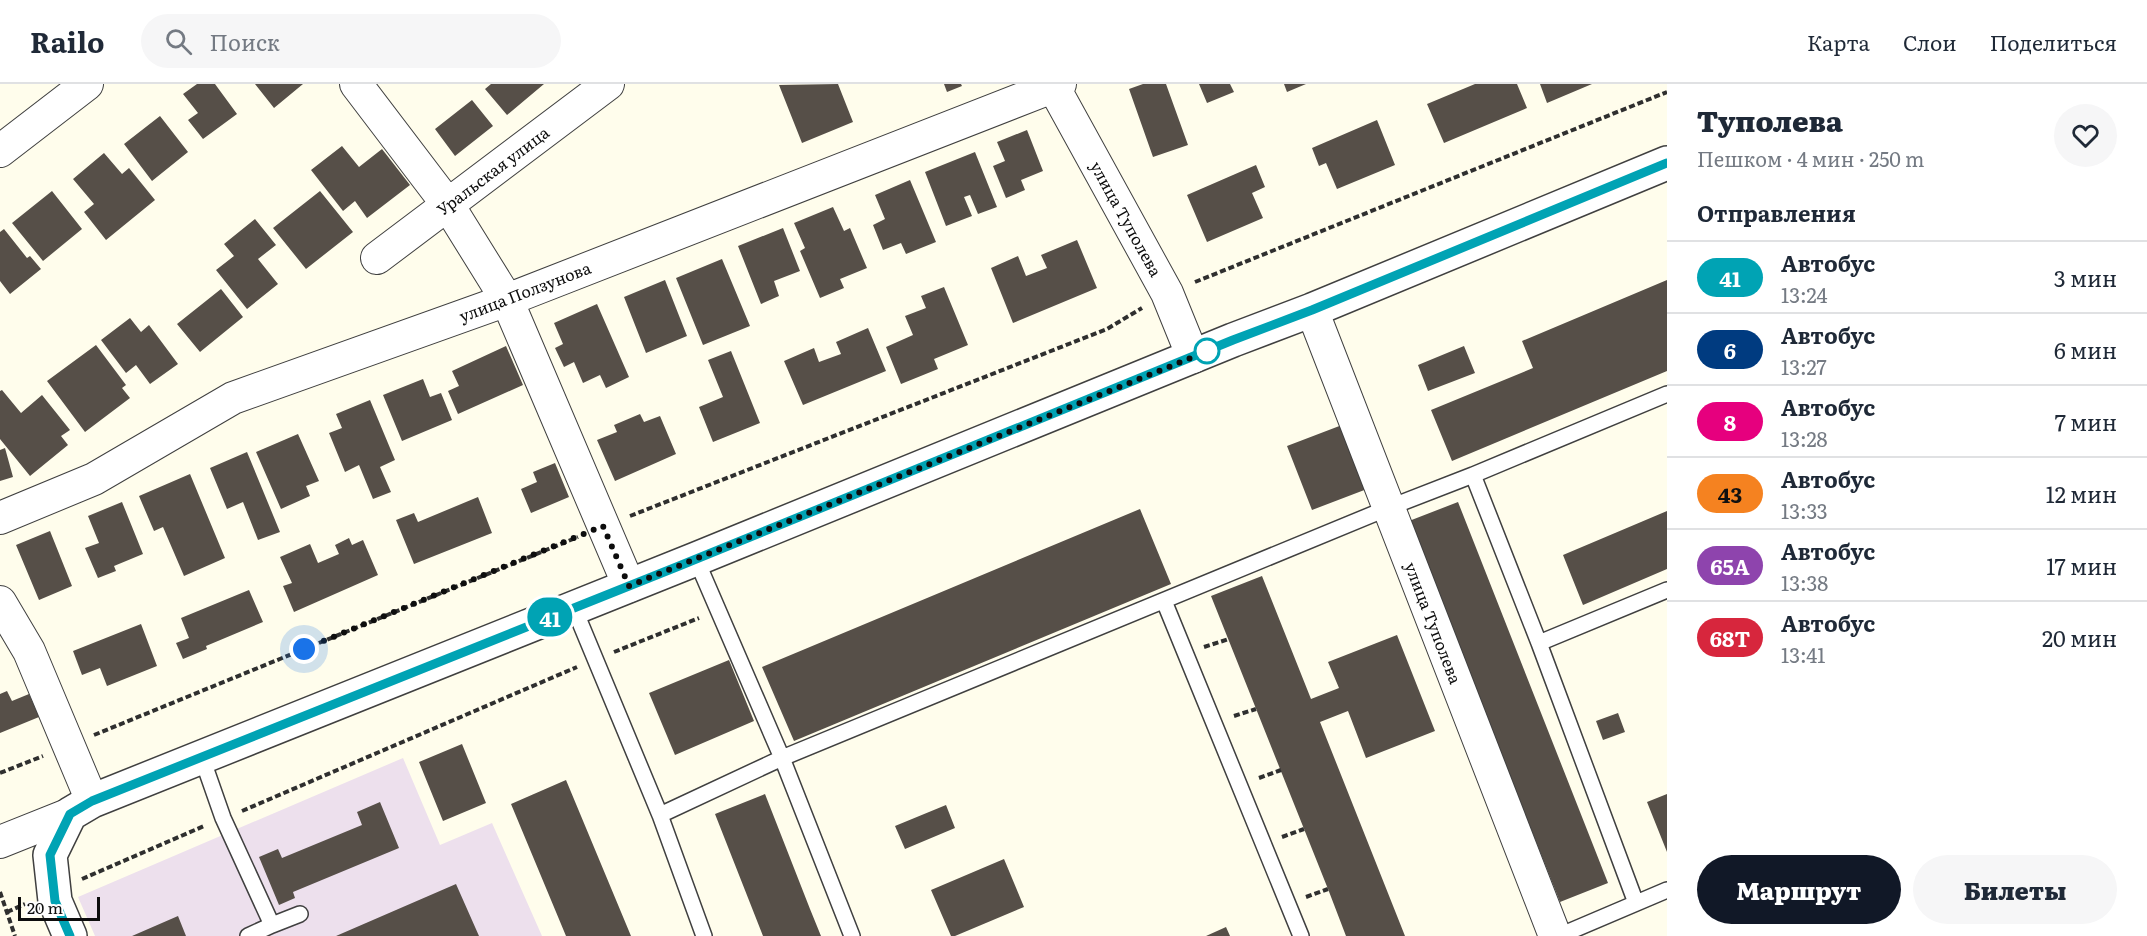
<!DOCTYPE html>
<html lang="ru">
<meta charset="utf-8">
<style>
:root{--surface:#fff;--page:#f6f6f7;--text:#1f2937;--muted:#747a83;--line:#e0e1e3;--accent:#111827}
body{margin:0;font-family:Literata,serif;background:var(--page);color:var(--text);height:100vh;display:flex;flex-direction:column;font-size:22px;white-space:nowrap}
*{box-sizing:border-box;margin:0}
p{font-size:20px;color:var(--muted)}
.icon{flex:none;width:33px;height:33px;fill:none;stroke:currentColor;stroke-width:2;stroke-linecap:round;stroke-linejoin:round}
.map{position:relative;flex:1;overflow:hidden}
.drawer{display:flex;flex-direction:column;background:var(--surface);width:480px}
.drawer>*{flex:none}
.badge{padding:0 12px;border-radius:20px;font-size:21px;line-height:39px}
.scale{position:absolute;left:18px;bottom:15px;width:82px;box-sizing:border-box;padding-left:6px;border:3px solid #0d0d0d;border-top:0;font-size:16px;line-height:21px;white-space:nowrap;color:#0d0d0d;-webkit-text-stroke:4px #fff;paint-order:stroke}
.you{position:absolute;width:30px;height:30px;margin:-15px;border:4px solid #fff;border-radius:50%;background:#1a73e8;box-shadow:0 0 0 9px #1a73e833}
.map>.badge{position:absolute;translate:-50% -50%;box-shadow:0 0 0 3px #fff}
h2{padding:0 30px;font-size:22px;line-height:54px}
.round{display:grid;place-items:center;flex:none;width:63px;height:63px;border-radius:32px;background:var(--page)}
.summary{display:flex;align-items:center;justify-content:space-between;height:102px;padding:0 30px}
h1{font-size:28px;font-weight:800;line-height:45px}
.button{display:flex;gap:12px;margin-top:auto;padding:12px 30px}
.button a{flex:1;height:69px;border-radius:36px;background:var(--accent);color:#fff;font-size:24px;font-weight:800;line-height:69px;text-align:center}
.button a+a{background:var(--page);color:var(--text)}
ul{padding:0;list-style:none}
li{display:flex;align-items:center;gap:18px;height:72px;padding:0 30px;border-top:2px solid var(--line)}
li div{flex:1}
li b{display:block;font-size:22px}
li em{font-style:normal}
li .badge{min-width:66px;font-weight:700;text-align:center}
header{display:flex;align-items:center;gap:36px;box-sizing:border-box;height:84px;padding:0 30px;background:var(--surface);border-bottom:2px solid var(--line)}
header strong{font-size:28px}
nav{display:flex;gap:33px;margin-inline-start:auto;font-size:21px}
.search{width:420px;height:54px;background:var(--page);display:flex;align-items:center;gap:15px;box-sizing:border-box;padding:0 21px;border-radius:33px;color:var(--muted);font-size:22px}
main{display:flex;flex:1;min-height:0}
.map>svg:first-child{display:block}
.industrial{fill:#ede0ed}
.building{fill:#564f48}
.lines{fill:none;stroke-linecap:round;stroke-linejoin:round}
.service-casing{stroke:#404040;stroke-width:18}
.minor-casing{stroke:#404040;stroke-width:34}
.tertiary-casing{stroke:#404040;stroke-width:36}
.path{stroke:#2f2f2f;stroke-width:4;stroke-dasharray:6 3;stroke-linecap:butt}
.service{stroke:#fff;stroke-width:15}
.minor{stroke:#fff;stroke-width:32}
.tertiary{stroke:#fff;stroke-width:33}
.line-casing{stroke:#fff;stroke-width:14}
.line{stroke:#00a3b4;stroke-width:9}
.walk{stroke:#0d0d0d;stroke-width:6;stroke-dasharray:0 10.8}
.stop-dot{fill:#fff;stroke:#00a3b4;stroke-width:3}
.labels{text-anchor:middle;stroke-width:6;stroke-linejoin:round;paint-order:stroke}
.street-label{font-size:16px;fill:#0d0d0d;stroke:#fff}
</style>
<header>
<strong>Railo</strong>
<div class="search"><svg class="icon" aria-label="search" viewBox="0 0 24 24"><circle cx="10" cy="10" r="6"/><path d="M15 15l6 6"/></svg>Поиск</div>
<nav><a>Карта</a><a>Слои</a><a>Поделиться</a></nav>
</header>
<main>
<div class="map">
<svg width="1667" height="852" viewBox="0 0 1667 852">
<rect width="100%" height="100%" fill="#fffdec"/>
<path class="industrial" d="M403,674l37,87 52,-22 50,113h-447l-17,-39z"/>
<path class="building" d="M197,0h18l22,30 -34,25 -15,-19 10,-7 -15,-19z
M255,0h48l-29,24z
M491,0h53l-37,31 -22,-26z
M838,0l15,38 -51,21 -23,-58z
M944,0h17l1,2 -15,6z
M1143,0h23l22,61 -35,12 -24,-68z
M1199,0h31l4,8 -27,11z
M1284,0h22l-19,8z
M1475,0h42l10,24 -83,35 -17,-39z
M1540,0h52l-45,19z
M472,16l21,26 -38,30 -20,-27z
M160,32l28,36 -36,29 -28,-37z
M1377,36l18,45 -58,24 -11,-26 -7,3 -7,-18z
M1027,46l16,41 -22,9 4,10 -19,8 -13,-32 12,-5 -8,-19z
M342,62l17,21 23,-18 28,36 -43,33 -12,-17 -12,10 -32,-41z
M975,68l22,55 -19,7 -8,-19 -6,2 8,19 -26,10 -21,-54z
M104,69l18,21 7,-6 26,32 -49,40 -22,-28 10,-8 -21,-25z
M1256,81l9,22 -13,6 11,25 -56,24 -20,-47z
M910,96l26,62 -30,12 -5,-11 -18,7 -10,-25 12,-6 -10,-24z
M52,107l30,38 -39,32 -31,-38z
M320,107l33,41 -47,37 -33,-41z
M833,123l11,24 6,-3 17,40 -27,11 4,9 -24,10 -20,-47 5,-3 -11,-25z
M255,135l21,26 -18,14 20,25 -31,25 -31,-39 18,-14 -10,-12z
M783,144l17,43 -26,10 5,15 -18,8 -23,-58z
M4,145l23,29 3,-2 11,13 -31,25 -10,-13v-49z
M1077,156l20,48 -84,35 -22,-55 27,-12 8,20 21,-8 -6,-13z
M722,175l28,67 -47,19 -27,-67z
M665,196l22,56 -41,17 -22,-56z
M1667,196v91l-215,90 -21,-51 102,-42 -11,-27z
M944,203l24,58 -34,14 4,10 -37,15 -15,-37 27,-12 -8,-19 21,-8 -5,-12z
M221,205l22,28 -43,35 -23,-28z
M597,220l32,73 -23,11 -6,-13 -17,8 -9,-21 -10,5 -9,-19 8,-4 -9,-21z
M130,234l11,14 8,-7 29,39 -28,20 -14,-19 -10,8 -25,-33z
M868,244l18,43 -83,34 -19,-44 30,-13 5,14 22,-8 -5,-12z
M96,261l30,40 -4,3 8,10 -45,34 -38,-51z
M506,262l17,39 -65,29 -10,-23 11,-5 -7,-15z
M1464,262l11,27 -47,18 -10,-26z
M731,267l29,72 -47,19 -14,-35 24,-10 -15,-37z
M423,295l7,18 11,-4 11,27 -50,21 -19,-46z
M2,306l19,23 21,-18 28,35 -9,6 7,9 -38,31 -30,-37v-48z
M370,316l25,60 -15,7 11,25 -18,7 -14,-34 -14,7 -16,-39 13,-5 -6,-14z
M640,330l4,8 16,-6 16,38 -61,27 -18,-41 20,-8 -3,-7z
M1342,341l25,64 -55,21 -25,-64z
M298,350l21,47 -13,5 4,10 -29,13 -25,-57z
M5,364l8,29 -13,4v-31z
M247,368l33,80 -22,8 -15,-38 -16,7 -17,-41z
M555,379l14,34 -38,16 -10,-24 16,-7 -4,-10z
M190,390l35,84 -41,18 -21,-49 -9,4 -15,-35z
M478,413l14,36 -78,31 -18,-44 18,-7 4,9z
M122,418l21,52 -29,12 2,5 -18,7 -13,-30 14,-5 -11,-27z
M1458,418l150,381 -48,19 -151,-381z
M1140,425l31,75 -377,157 -32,-74z
M1667,427v58l-84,36 -20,-50z
M50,447l22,55 -33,14 -23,-55z
M349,454l3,7 11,-5 15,35 -84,37 -11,-26 9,-3 -12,-26 30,-13 8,19 21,-9 -4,-9z
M1262,492l49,123 28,-11 -11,-26 69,-27 38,96 -69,27 -18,-47 -28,11 85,214h-59l-18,-47 -117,-293z
M249,506l14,32 -57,24 1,3 -24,10 -7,-16 13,-5 -8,-20z
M141,540l16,42 -50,20 -7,-18 -18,7 -9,-24z
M729,576l25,61 -79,34 -26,-62z
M7,607l5,10 17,-7 10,23 -39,16v-39z
M1618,629l7,19 -22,8 -7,-19z
M462,660l24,59 -43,18 -24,-59z
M566,696l65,156h-65l-55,-132z
M765,710l45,115 11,27h-58l-48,-122z
M1667,710v58l-20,-50z
M380,718l19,46 -106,44 2,6 -16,7 -20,-48 19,-8 4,9 80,-33 -5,-13z
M946,721l9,23 -50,21 -10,-23z
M1004,775l20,48 -69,29h-4l-20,-46z
M456,800l23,52h-143z
M178,832l8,20h-54z
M1226,843l4,9h-24z"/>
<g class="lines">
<defs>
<path id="service" d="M1667,310l-194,81 66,168 128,-53
M696,475l86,199 70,178
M1164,517l137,335
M574,524l86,207 44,121
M1539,559l97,260
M202,674l21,60 49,107 28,-11
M660,731l122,-57 606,-250 85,-33
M248,852l24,-11
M1559,852l108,-46"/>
<path id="minor" d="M356,0l92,121 59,95 122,286
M1052,0l115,209 26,64
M0,67l87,-67
M377,174l231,-174
M1312,226l243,626
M0,434l94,-39 139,-81 274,-98 553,-216
M0,518l29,49 63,150
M0,758l70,-28"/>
<path id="tertiary" d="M70,852l-15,-35 -5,-46 20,-41 22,-13 604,-242 537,-219 79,-30 355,-147"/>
</defs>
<use href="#service" class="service-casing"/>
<use href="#minor" class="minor-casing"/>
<use href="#tertiary" class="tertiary-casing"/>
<path class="path" d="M1195,198l472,-190
M630,432l477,-187 35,-21
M1204,563l25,-8
M614,568l85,-34
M1234,632l22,-7
M94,651l484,-198
M0,689l43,-17
M1259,694l22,-8
M242,727l335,-144
M1282,753l22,-8
M82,795l122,-53
M0,808l15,44
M1306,813l22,-8
M7,828l18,-8"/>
<use href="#service" class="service"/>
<use href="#minor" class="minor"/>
<use href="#tertiary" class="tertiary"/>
</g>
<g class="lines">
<defs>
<path id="line" d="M70,852l-15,-35 -5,-46 20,-41 22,-13 587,-235 554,-226 79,-30 355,-147"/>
</defs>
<use href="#line" class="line-casing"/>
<use href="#line" class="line"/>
<path class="walk" d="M304,565l299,-123 26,60 584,-237 -6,2"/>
</g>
<circle class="stop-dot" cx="1207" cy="267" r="12"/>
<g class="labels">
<g class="street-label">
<text transform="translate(493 87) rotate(-37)" y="6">Уральская улица</text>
<text transform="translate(1126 135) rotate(61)" y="6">улица Туполева</text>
<text transform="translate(525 208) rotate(-21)" y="6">улица Ползунова</text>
<text transform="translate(1433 539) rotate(69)" y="6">улица Туполева</text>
</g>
</g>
</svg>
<div class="scale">20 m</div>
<div class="you" style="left:304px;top:565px"></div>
<b class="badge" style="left:550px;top:533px;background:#00a3b4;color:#fff">41</b>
</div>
<section class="drawer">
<div class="summary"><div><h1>Туполева</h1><p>Пешком · 4 мин · 250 m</p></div><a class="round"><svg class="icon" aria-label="heart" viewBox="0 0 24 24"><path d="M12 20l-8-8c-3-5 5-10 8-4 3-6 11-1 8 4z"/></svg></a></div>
<h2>Отправления</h2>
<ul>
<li><span class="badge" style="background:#00a3b4;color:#fff">41</span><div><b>Автобус</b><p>13:24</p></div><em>3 мин</em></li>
<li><span class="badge" style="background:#003b80;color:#fff">6</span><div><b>Автобус</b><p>13:27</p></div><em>6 мин</em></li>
<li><span class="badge" style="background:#e6007e;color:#fff">8</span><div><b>Автобус</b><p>13:28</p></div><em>7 мин</em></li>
<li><span class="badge" style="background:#f58220;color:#111">43</span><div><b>Автобус</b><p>13:33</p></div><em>12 мин</em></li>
<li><span class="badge" style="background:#8e44ad;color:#fff">65А</span><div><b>Автобус</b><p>13:38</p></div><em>17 мин</em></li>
<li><span class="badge" style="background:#d7263d;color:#fff">68Т</span><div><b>Автобус</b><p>13:41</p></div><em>20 мин</em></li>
</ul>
<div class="button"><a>Маршрут</a><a>Билеты</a></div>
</section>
</main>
